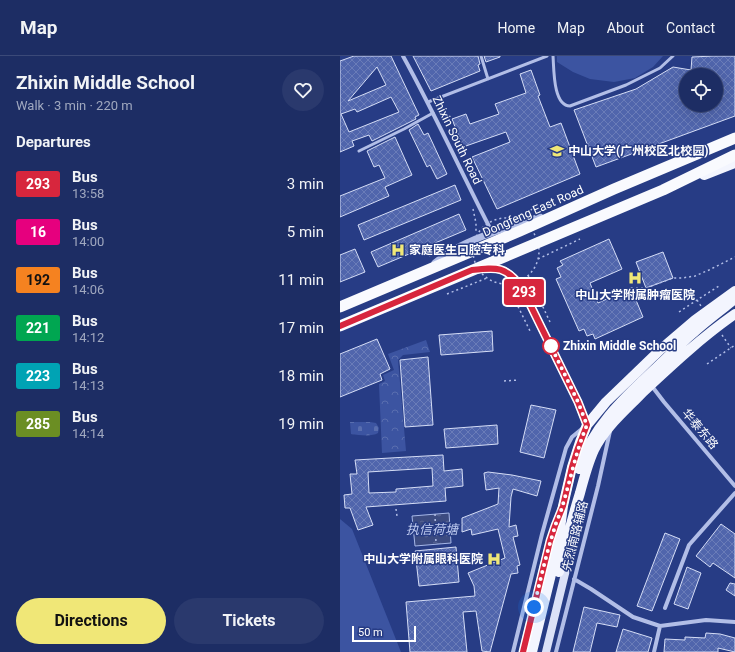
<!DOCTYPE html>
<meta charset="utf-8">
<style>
:root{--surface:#1d2d64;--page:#2a396d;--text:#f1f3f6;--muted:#a0a8bf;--line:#3b4978;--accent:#f0e777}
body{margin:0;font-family:Roboto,"Noto Sans SC",sans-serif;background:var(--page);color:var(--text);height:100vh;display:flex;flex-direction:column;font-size:15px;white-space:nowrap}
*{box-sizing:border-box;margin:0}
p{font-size:13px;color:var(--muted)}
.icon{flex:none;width:22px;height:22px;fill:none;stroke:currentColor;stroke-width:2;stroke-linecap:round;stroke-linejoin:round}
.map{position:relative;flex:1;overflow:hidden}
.details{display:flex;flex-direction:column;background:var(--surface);width:340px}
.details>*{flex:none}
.badge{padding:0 8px;border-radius:3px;font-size:14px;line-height:26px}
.tools{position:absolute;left:339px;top:12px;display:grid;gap:8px}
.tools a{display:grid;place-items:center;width:44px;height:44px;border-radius:50%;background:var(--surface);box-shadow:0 4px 16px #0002,0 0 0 1px var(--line);font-size:20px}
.scale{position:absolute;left:12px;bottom:10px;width:64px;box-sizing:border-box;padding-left:4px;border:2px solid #fff;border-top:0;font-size:11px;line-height:14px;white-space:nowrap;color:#fff;-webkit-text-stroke:3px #273c85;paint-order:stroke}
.you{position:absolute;width:20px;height:20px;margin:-10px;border:3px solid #fff;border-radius:50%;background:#1a73e8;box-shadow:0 0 0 6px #1a73e833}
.map>.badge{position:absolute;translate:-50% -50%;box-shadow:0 0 0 2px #fff}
h2{padding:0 16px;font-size:15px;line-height:36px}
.round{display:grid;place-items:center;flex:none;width:42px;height:42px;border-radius:21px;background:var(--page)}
.overview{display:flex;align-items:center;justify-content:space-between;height:68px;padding:0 16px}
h1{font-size:19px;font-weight:700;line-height:30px}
.button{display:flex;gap:8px;margin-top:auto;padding:8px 16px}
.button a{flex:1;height:46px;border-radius:24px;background:var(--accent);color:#111;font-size:16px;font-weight:700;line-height:46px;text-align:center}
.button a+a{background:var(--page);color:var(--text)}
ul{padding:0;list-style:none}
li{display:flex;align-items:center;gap:12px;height:48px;padding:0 16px}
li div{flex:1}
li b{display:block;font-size:15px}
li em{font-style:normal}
li .badge{min-width:44px;font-weight:700;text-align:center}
header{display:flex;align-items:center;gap:24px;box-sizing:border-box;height:56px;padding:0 20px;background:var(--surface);border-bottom:1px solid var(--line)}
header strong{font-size:19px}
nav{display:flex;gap:22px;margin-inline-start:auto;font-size:14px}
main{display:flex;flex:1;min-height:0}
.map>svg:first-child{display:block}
.forest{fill:url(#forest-crowns)}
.cemetery{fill:url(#cemetery-stones)}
.pitch{fill:#3c54a1}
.water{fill:url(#water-ripples);stroke:#a6b7e8}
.building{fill:url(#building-cross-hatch);stroke:#d5ddf6;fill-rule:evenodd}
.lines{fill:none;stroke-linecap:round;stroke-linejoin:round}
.path{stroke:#b2bee7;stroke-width:1.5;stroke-dasharray:2 3;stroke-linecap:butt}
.service{stroke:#b2bee7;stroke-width:3}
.minor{stroke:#b2bee7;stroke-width:4}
.tertiary{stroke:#b2bee7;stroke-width:7}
.secondary{stroke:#dbe1f7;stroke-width:8}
.primary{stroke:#f3f5fe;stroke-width:10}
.trunk{stroke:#f9fafe;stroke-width:11}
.line-casing{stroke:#fff;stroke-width:9}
.line{stroke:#d7263d;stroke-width:6}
.walk{stroke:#fff;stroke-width:4;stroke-dasharray:0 7.2}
.stop-dot{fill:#fff;stroke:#d7263d;stroke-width:2}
.labels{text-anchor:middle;stroke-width:3;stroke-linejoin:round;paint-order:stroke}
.street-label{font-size:12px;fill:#fff;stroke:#273c85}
.poi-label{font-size:12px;font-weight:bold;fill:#fff;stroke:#273c85;text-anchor:start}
.stop-label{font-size:12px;font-weight:bold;fill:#fff;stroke:#273c85;text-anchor:start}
.water-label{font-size:13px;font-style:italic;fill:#bdc9ef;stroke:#273c85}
</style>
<header>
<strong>Map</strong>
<nav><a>Home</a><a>Map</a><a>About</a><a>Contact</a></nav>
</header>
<main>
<section class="details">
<div class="overview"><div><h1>Zhixin Middle School</h1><p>Walk · 3 min · 220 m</p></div><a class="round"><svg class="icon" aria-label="heart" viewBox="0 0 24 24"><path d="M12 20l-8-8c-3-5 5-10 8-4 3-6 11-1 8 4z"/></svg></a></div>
<h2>Departures</h2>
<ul>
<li><span class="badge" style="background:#d7263d;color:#fff">293</span><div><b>Bus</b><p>13:58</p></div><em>3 min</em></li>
<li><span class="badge" style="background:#e6007e;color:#fff">16</span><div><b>Bus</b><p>14:00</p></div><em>5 min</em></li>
<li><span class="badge" style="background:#f58220;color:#111">192</span><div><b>Bus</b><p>14:06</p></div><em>11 min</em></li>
<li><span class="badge" style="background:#00a651;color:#fff">221</span><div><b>Bus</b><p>14:12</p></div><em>17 min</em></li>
<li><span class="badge" style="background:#00a3b4;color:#fff">223</span><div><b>Bus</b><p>14:13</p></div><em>18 min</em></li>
<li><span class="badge" style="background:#6b8e23;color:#fff">285</span><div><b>Bus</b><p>14:14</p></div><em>19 min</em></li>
</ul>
<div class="button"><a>Directions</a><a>Tickets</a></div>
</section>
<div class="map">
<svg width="395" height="596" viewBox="0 0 395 596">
<defs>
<pattern id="forest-crowns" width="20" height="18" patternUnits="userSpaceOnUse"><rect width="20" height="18" fill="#3c54a1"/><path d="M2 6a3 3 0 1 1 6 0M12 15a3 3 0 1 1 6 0" fill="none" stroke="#596eaf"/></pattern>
<pattern id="cemetery-stones" width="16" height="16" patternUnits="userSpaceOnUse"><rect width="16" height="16" fill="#3c54a1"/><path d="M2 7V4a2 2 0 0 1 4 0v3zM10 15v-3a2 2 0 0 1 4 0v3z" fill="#596eaf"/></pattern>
<pattern id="water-ripples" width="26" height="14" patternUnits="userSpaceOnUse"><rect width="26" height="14" fill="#3c4b81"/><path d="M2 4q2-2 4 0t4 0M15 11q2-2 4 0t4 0" fill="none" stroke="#596694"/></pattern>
<pattern id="building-cross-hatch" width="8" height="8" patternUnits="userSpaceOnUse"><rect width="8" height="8" fill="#5065ac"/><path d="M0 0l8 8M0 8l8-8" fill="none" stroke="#6a7cb8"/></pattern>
</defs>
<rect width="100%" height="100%" fill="#273c85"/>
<path class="forest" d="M86,284l4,12 -27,3 -5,5 8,91 -24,2 -3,-69 6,-3 -2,-6 11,-5 -6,-16z"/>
<path class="cemetery" d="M10,366h20l6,1 3,5 -1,5c-7,4 -18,2 -27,1z"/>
<path class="pitch" d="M217,0h106l-10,11 -18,11 -21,4 -24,-3 -17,-7 -16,-10z
M0,463l12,10 49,123h-61z"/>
<path class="water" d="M109,457l2,30 -36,3 -3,-30z"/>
<path class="building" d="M14,0h37l28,59 -4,2 1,2 -44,22 -3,-6 -17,6 2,5 -14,6v-91zM37,11l9,18 -38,16zM51,41l8,15 -50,20 -8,-18 14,-5 2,3z
M73,0h65l2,8 -2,1 2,6 -49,20z
M144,0h16v1l-14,5z
M374,0h21v60l-139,51 -22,-57 62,-21 37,-22 18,3 1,-13zM346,19h30v30h-30z
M191,14l9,25 -2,1 12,31 11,-4 19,51 -83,35 -25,-52 38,-15 -4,-10 -43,15 -11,-28 14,-5 4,10 29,-10 -4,-10 31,-11 -6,-19z
M78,68l6,11 4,-2 19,41 -10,5 -7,-14 -3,2 -18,-37z
M55,81l17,38 -27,12 4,9 -49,21v-21l45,-18 -6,-13 -5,2 -7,-16z
M115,129l6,15 -97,40 -6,-15z
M119,158l7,16 -88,37 -7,-15z
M269,183l13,30 -32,14 8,20 33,-15 12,29 -48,22 -2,-5 -6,2 -3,-7 -5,2 -23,-52 5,-2 -4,-9 6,-3 -3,-4z
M15,193l10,23 -25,10v-27z
M323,196l10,26 -27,10 -10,-26z
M152,275l1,20 -52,4 -2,-20z
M37,283l13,30 -10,5 2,6 -42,17v-43z
M88,301l5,68 -28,2 -5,-67z
M191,349l25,5 -12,48 -24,-6z
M157,369l1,19 -52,4 -2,-19z
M103,399l1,16 18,-2 1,17 -18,2 1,13 -80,6 7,18 -15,5 -8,-22h-5l-1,-13 8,-1 -2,-20h7l-2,-14zM92,412l1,18 -37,3v3l-27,1 -1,-21z
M148,416l24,3 29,6 -4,15 -24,-7 -2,8 -2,30 7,-2 2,11 -5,1 7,28 -3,1 1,7 -7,1 -21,78 -8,-1 -6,-40 -13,1 4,40h-57l-4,-50 69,-6 -1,-10 -6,-13 37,-15 -7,-29 -26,6 -1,-6 -9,3v-14l36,-14 1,-16 -13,2 -2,-17z
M381,468l14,10v44l-22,-15 -3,4 -14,-11z
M325,477l15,6 -28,72 -15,-5z
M116,491l3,35 -40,4 -4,-35z
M347,511l14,6 -13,36 -14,-5z
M390,527l5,1v12l-9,-6z
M244,551l36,8 -3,12 -20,-4 -7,29h-17z
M283,573l29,9 -4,14h-32z
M366,577l14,1 15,4v14l-17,-4v4h-54l1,-13 20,1v-3l20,1z"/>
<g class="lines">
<path class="path" d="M133,153l3,14v8
M186,156l27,-12
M133 195a33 33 0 1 1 66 0a33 33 0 1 1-66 0Z
M89,200l4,-2
M198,203l42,-20
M188,219l22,47
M167,228l23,47
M291,232h15l27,-10h9l13,-2 14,-6 26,-13
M107,238l40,-16
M357,244l4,6
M339,256l18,-12 22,-14
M382,279l9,13
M367,308l28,-19
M164,325l15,-1
M56,453l1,7
M95,458l1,30"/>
<path class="service" d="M141,0l7,23
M213,0c1,13 0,50 17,50l56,-21 34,-17 13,-12
M88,46l119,-46
M19,95l45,-22 29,-16"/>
<path class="minor" d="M63,0c32,58 59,118 89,176
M311,329l13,17 71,84
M234,523l17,10 42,28 27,9 46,-6 29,2
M325,552l24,-63 46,-52
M173,596l29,-118 24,-86 6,-11 11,-9
M216,596l42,-166 12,-55
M314,596l6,-26"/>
<path class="tertiary" d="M95,207c10,-8 21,-15 32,-20 23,-11 49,-18 73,-26"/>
<path class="secondary" d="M141,213c21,-2 29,2 41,19l56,114 9,23
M183,596l27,-111 9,-25
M206,596l25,-103 2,-13 1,-12"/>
<path class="primary" d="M364,119l31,-12
M239,413c12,-40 44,-70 74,-98 13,-12 26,-26 40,-38 13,-12 28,-23 42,-34
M219,516c6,-27 13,-53 21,-79 4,-15 8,-30 14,-43 11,-23 32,-40 49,-58 30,-28 59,-55 92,-78
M192,596l22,-90 5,-26 4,-30 9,-39 8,-25 7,-17 19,-23 55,-53 34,-29 40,-29"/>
<path class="trunk" d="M0,251l180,-76 94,-42 121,-51
M0,270l323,-136 72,-35"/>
</g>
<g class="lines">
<defs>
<path id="line" d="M0,270l132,-56c25,-3 34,-4 50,18l56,114 9,23 -9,23 -6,19 -9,39 -8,20 -5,15 -27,111"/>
</defs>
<use href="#line" class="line-casing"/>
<use href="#line" class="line"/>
<path class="walk" d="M194,551c6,-26 12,-52 20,-77 2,-9 7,-17 9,-26 8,-26 13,-53 24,-79l-9,-23 -27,-56"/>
</g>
<defs>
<symbol id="university-bare" viewBox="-9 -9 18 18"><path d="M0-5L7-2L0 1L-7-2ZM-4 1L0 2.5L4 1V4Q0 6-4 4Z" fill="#f0e777" stroke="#273c85" stroke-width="2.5" paint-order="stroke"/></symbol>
<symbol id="hospital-bare" viewBox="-9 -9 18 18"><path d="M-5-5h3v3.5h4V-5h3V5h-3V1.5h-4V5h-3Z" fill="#f0e777" stroke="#273c85" stroke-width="2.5" paint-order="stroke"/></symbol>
</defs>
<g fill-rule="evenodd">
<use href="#university-bare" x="207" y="85" width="20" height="20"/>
<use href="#hospital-bare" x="48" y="184" width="20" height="20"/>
<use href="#hospital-bare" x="285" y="212" width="20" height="20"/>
<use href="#hospital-bare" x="144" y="493" width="20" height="20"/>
</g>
<circle class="stop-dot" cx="211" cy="290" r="8"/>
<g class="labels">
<g class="street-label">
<text transform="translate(117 84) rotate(64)" y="4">Zhixin South Road</text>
<text transform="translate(193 155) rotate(-24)" y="4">Dongfeng East Road</text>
<text transform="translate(360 373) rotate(50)" y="4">华泰东路</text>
<text transform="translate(235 480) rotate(-76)" y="4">先烈南路辅路</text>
</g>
<g class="poi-label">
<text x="228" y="99">中山大学(广州校区北校园)</text>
<text x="69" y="198">家庭医生口腔专科</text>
<text x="295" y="243" text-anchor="middle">中山大学附属肿瘤医院</text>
<text x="143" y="507" text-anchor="end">中山大学附属眼科医院</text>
</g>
<g class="stop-label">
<text x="223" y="294">Zhixin Middle School</text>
</g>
<g class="water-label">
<text x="92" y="478">执信荷塘</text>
</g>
</g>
</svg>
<div class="tools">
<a><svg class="icon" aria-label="locate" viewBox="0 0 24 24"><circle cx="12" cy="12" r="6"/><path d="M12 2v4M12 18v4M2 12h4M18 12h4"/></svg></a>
</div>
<div class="scale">50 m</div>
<div class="you" style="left:194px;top:551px"></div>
<b class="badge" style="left:184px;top:236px;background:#d7263d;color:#fff">293</b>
</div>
</main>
